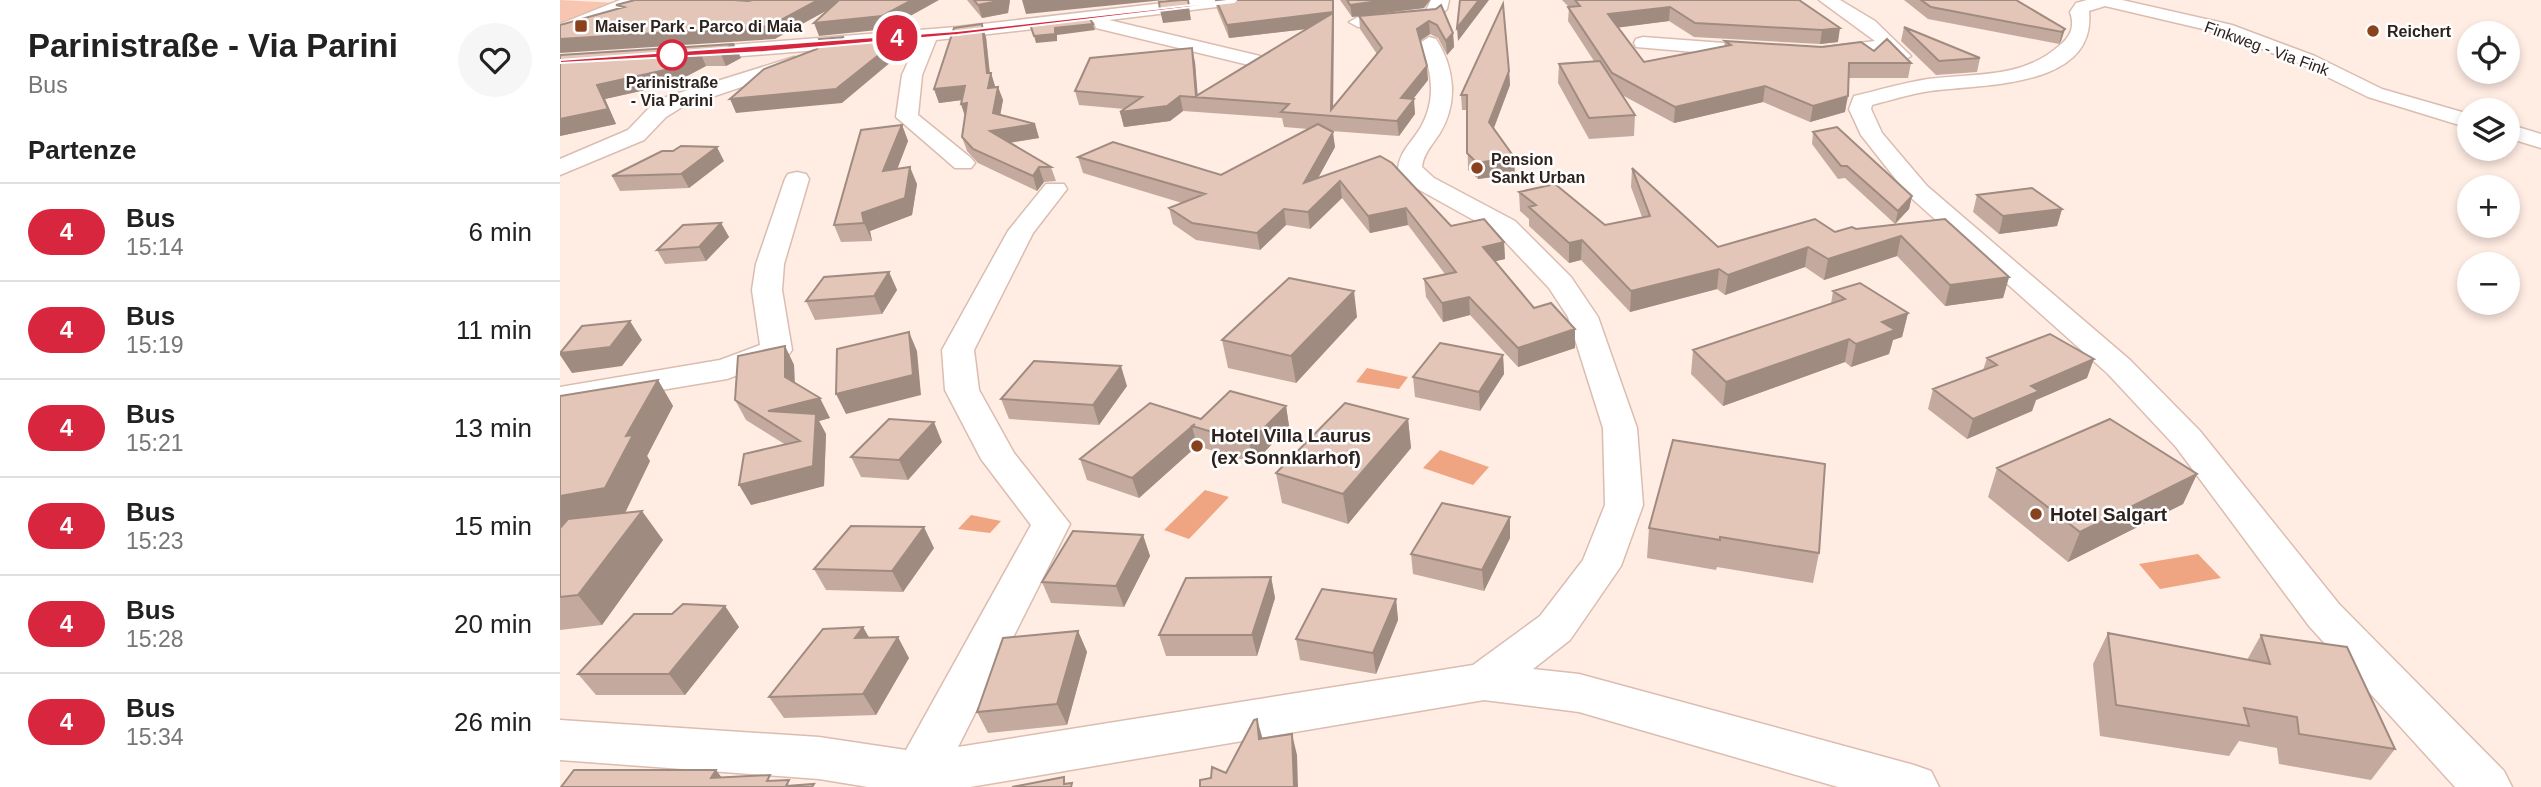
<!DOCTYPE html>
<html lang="it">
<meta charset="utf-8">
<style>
:root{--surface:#fff;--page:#f6f6f6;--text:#222;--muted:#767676;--line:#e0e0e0}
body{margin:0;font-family:Helvetica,sans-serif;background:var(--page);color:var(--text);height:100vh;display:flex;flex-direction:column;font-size:26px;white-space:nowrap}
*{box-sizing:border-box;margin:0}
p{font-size:23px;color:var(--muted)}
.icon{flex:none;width:38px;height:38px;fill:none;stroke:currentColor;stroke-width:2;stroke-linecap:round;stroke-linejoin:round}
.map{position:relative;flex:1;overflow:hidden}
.details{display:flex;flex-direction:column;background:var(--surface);width:560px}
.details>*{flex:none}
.badge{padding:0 14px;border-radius:23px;font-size:24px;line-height:46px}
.fabs{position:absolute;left:1897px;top:21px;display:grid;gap:14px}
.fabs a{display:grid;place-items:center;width:63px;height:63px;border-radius:50%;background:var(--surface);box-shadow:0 4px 10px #0003;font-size:35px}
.map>.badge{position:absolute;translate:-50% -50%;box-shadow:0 0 0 4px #fff}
h2{padding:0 28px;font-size:26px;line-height:63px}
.round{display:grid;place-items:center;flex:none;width:74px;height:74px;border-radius:37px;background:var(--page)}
.summary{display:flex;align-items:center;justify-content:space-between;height:119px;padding:0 28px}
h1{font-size:33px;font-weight:700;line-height:52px}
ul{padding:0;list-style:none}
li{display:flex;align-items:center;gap:21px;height:98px;padding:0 28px;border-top:2px solid var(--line)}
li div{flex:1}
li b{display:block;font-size:26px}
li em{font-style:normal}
li .badge{min-width:77px;font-weight:700;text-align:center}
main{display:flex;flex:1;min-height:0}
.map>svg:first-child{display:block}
.green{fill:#f8c6b0}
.water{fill:#efa581}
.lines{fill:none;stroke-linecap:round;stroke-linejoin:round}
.street-casing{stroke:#dbbdb0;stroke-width:3}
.street{fill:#fff;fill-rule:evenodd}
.wall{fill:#c4aa9e}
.shaded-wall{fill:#a08b81}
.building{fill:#e4c6b8;stroke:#a08b81;stroke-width:2}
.line{fill:#d7263d;stroke:#fff;stroke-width:2}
.poi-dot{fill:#88421d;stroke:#fefefe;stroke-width:2.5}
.stop-dot{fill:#fff;stroke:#d7263d;stroke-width:3.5}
.labels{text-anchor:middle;stroke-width:5;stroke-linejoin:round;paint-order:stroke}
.far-poi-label{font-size:16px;font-weight:bold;fill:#2d221d;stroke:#fefefe;text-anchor:start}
.far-street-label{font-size:16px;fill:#2d221d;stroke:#fefefe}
.far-stop-label{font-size:16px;font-weight:bold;fill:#2d221d;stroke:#fefefe}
.poi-label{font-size:19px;font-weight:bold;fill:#2d221d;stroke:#fefefe;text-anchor:start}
</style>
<main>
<section class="details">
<div class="summary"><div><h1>Parinistraße - Via Parini</h1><p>Bus</p></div><a class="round"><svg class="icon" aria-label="heart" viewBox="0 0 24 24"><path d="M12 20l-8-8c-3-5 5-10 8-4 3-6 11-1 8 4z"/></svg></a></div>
<h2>Partenze</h2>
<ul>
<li><span class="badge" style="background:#d7263d;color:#fff">4</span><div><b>Bus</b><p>15:14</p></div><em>6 min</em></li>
<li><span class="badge" style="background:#d7263d;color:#fff">4</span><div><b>Bus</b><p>15:19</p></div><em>11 min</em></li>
<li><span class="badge" style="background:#d7263d;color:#fff">4</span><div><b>Bus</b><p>15:21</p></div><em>13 min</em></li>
<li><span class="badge" style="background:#d7263d;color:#fff">4</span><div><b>Bus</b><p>15:23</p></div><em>15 min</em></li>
<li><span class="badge" style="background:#d7263d;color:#fff">4</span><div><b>Bus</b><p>15:28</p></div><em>20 min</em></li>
<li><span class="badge" style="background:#d7263d;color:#fff">4</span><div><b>Bus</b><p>15:34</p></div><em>26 min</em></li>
</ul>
</section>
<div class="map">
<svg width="1981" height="787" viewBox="0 0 1981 787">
<rect width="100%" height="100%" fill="#ffece3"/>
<path class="green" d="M0,0l58,3 -58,23z"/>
<path class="water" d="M807,368l41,9 -9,12 -43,-7z
M880,450l49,17 -16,18 -50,-17z
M645,490l24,7 -40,42 -25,-9z
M411,515l30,6 -11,12 -32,-4z
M1638,554l23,24 -61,11 -21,-25z"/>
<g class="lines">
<defs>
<path id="street" d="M60,0h24l-84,36v-12z
M629,0h53l-9,5 -124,15 151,36 3,4 -3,4 -7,2 -157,-38 -2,-6 -158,18 -14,35 -4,40 53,43 4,5 -4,5h-16l-59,-51 6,-42 15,-33 -224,18 -10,-6 10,-6 264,-21z
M871,0h18l-2,9 -10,10 -79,8 -9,-5 9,-5 68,-7z
M1259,0h21l35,21 36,35 -10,6 -16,-11 -67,5 -3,-4 3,-4 57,-7z
M1527,0h35l110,25 83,31 67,33 87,25v14l-101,-31 -67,-33 -81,-31 -115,-27 -16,5c8,78 -107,73 -159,80 -20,3 -39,9 -58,14l-1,4 11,24 45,53 203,174 70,71 139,173 165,167 8,16h-57l-146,-161 -133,-179 -68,-73 -199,-178 -48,-61 -12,-26 5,-13c25,-6 49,-13 74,-17 46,-6 95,0 132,-34 11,-9 15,-19 10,-33l6,-9z
M869,37l7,2c19,29 22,64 4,94 -7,11 -17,21 -18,34l12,11 81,43 56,56 27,40 39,111 6,77 -22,61 -51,74 -37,29 46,5 335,91 17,6 8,16h-101l-259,-75 -95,-12 -514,87h-102l-49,-8 -259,-19v-40l259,17 87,13 125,-225 -50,-66 -36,-69 -3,-40 66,-119 38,-47h18l3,5 -34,44 -59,117 5,40 35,63 56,71 -112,223 515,-82 67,-49 43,-56 22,-55 -2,-77 -35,-111 -19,-29 -52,-55 -81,-45 -18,-19c1,-14 9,-22 17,-33 22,-30 19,-61 5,-93z
M1083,37l121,9 10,6 -10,6 -128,-11 -2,-4 2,-4z
M234,57l7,2 3,4 -3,4 -119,40 -16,10 -22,23 -84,35v-16l68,-29 22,-23 16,-10z
M1948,124l33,10v14l-33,-10z
M237,172l9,2 3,5 -25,85 -2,26 10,60 -5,7 -60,22 -167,28v-20l160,-27 40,-15 -8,-55 4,-26 29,-85 3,-5z"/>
</defs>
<use href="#street" class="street-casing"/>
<use href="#street" class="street"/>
</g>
<path class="wall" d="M407,0h43l-2,13 -26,5z
M655,0h119l-1,107 44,-53 -17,-25 -1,-13 -7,1 -12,-17h90l-6,8 -64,8 76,-7 17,24 1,14 -7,8 -9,-17 -8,-4 -10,7 8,39 -15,19 2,15 -16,22 -68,-5 4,16 -17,31 62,-22 71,70 53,16 1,17 -10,2 39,47 41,40 -57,19 -48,-52 -27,7 -17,-25 -2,-18 21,-5 -37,-49 -38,8 -28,-35 -32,31 -24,-4 -26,25 -64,-10 -23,-16 -4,-16 13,-5 -99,-30 -5,-16 143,18 87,-46 -24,-2 -2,-9 -99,-7 -13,10 -46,6 -4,-15 4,-3 -45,-4 -4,-14 120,-29 2,33 110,-66 -78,9 -12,-29z
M1002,0h237l39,42 -18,2 -126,-7 -25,-16 -51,6 26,35 80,-15 1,-6 149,10 37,12 -3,15h-60l-3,34 -35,10 -47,-20 -89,21 -52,-28 13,20 -1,21 -45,3 -31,-56 1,-19 35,-3 -26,-40 1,-14z
M1344,0h112l49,29 -4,12 -2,3 -131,-25z
M1344,27l76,31 -3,14 -41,3 -35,-34z
M426,37l4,36h1l4,14h3l5,13 -3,15 35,9 4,14 -29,5 41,24 5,14 -12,1 -7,9 -59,-28 -11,-12 -5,-14 3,-20 -4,-13 1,-4 -23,3 -5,-14z
M174,44l7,14 -15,8h-20l-34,18 -67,15 11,25 -56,12v-81z
M949,71l1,14 -16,43 21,46 -37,5 -10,-9 -1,-60h-5l-1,-15z
M342,125l6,16 -11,28 20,15 -5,31 -42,16 2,10 -31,1 -7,-17z
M1253,132l99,64 -3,13 -14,15 -50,-46 -7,1 -26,-35z
M113,151l51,10 -35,27 -69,3 -8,-15z
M1072,168l86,79 117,-15 110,-13 64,58 -6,21 -58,8 -48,-50 -73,24 -19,-13 -80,28 -8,-6 -87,23 -49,-52 -12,3 -40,-37v-7l-9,-8 -1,-19 86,33 37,-8 -11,-30z
M1417,195l85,14 -5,17 -58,8 -26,-22z
M161,223l8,14 -23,24 -41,3 -8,-14z
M329,272l8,18 -15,24 -67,6 -9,-19z
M1273,291l75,22 -6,24 -9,3 -4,14 -38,13 -6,-5 -122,44 -32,-32 2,-24 138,-46z
M797,317l-61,66 -68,-15 -6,-28z
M225,346l9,19 1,18 35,35 -11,3 7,13 -2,52 -73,19 35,-60 -40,-25 -11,-20z
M943,355l1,19 -24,37 -65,-14 -2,-20z
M1427,358l100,20 -51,22 -4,11 -65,28 -39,-30 5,-20 50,-19z
M98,380l15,26 -26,50 3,5 -25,52 38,27 -61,85 -42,5v-102z
M567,386l-28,39 -90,-6 -8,-20z
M726,406l3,20 -35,37 -57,-17 -58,52 -52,-18 -7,-21 121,-40z
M848,419l3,29 -63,76 -66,-21 -6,-30z
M1113,440l146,113 -6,30 -96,-16 -1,3 -69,-12 2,-30z
M382,442l-34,38 -47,-3 -10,-20z
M1437,468l200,6 -14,30 -115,58 -80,-65z
M950,517v21l-26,53 -71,-17 -2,-20z
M583,535l7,21 -26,51 -73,-4 -9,-21z
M374,548l-31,44 -77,-2 -12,-21z
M711,577l4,21 -18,58h-91l-7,-21z
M836,599l2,21 -22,54 -76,-14 -4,-21z
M165,606l14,21 -54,68h-89l-18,-21 94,-60z
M303,627l6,11 40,20 -33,57 -92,3 -15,-21z
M518,631l9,21 -20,73 -79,8 -11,-21z
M1548,633l139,27 14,-25 134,114 -24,31 -92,-16 -2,-16 -38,-7 -10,15 -129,-20 -7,-72z"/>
<path class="shaded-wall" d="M258,0h28l-71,39 -215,14v-14z
M352,0h27l-52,29 -68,7 -5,-13z
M444,0h6l-2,13 -26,5 -4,-13z
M462,0h142l-138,14z
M628,0l3,20 -28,3 -3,-13z
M774,0l-1,116 -2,-6 1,-84 -103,12 -2,-13z
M826,0h44l-6,8 -72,9 -2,-12z
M919,0h10l-31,41 -1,-13z
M1110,7l-1,14 -61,8v-15z
M869,21l1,13 -12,8 -1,-13z
M422,24l4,13 4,40 1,-4 4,13 -2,15 -5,-13z
M533,24l2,6 -38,5v6l-21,2 -2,-7 21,-8z
M1280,28l-2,14 -18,2 2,-14z
M1505,29l-4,12 -2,3 3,-12z
M893,33l1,14 -7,8 -1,-14z
M345,34l5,12 -68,57 -106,10 -6,-14z
M174,44l7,14 -15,8 -6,-14z
M632,48l3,14 3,36 -2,-1z
M140,52l6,14 -34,18 -67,15 11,25 -56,12v-17l37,-34z
M867,66l1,14 -26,33 -1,-15z
M949,71l1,14 -20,53 -1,-16z
M405,86l5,13 -31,4 -5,-14z
M1205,86l-2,16 -89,21 1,-16z
M438,87l5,13 -5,27 -5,-14z
M620,96l3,15 -13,10 -46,6 -4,-15z
M1288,96l-3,16 -35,10 3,-16z
M854,99l1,15 -16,22 -2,-15z
M407,103l-1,15 -5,-14z
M475,124l4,14 -45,7 -4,-14z
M342,125l6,16 -18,47 -7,-17z
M773,132l2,15 -29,53 -2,-17z
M157,147l7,14 -35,27 -8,-14z
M954,157l1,17 -37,5 -1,-16z
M350,167l7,17 -5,31 -42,16 2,10 -8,-18 -2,-10z
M479,167l5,15 -7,9 -4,-15z
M780,181l2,17 -32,31 -2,-17z
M1352,196l-3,13 -14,15 3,-13z
M846,208l2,17 -38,8 -2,-17z
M724,209l2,16 -26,25 -3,-17z
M1502,209l-5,17 -58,8 4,-18z
M161,223l8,14 -23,24 -7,-14z
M1341,236l-4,20 -73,24 4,-21z
M1022,240l-1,20 -12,3v-20z
M944,242l1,17 -21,5 -1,-17z
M1248,247l-3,20 -80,28 3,-20z
M1159,269l-2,20 -87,23 1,-21z
M329,272l8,18 -15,24 -8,-18z
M1449,277l-6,21 -58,8 5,-21z
M794,291l3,26 -61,66 -5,-27z
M909,297l1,18 -27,7 -1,-19z
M1348,313l-6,24 -9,3 -4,14 -38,13 5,-23 26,-22z
M70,321l12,19 -20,26 -50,7 -12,-18v-2z
M1015,329v19l-57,19v-19z
M349,332l8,19 4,44 -75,19 -10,-20z
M1289,339l-4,23 -122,44 3,-24z
M225,346l9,19 1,31 -10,-19z
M943,355l1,19 -24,37 -1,-19z
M1534,359l-7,19 -51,22 -4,11 -65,28 6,-20 58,-33z
M561,366l6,20 -28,39 -6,-20z
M98,380l15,26 -26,50 3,5 -26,54 -64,12v-31l66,-60z
M260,398l10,20 -11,3 7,13 -2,52 -73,19 -12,-20 74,-19 2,-44 -47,-11z
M726,406l3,20 -35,37 -5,-20z
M848,419l3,29 -63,76 -5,-30z
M374,422l8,20 -34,38 -9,-20z
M632,426l5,20 -58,52 -7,-20z
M1637,474l-14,30 -115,58 12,-30z
M82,511l21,29 -61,85 -24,-30z
M950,517v21l-26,53 -2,-21z
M364,527l10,21 -31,44 -11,-21z
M583,535l7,21 -26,51 -8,-21z
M711,577l4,21 -18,58 -5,-21z
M836,599l2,21 -22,54 -3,-21z
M165,606l14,21 -54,68 -16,-21z
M303,627l12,21 -20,-10z
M518,631l9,21 -20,73 -10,-21z
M338,637l11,21 -33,57 -13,-21z
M697,719l6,21 -4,-1z
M732,734l5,21 1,32h-4z
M156,770l13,17 -18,-9z"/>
<path class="building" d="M75,0h99l14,1 5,-1h65l-48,26 -210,13v-14l64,-18 -8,-2z
M279,0h73l-30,16 -68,7z
M414,0h30l-26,5z
M621,0h7l1,6 -29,4 -1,-8z
M656,0h117v12l-106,13z
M787,0h39l-36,5z
M900,0h19l-22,28z
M1015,0h224l41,28 -18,2 -127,-7 -25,-16 -62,7 36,48 87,-17 -6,-4 97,6 39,-5 13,9 13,-12 24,24h-62l-1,33 -35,10 -48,-20 -90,21 -63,-34 -44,-66 12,-1z
M1361,0h95l49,29 -3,3 -131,-25z
M943,4l6,67 -20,51 25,35 -37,6 -10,-10v-58h-6z
M881,5l12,28 -7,8 -9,-16 -8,-4 -12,8 10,37 -26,32 13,1 -17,22 -116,-9 8,-8 -109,-8 -13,10 -47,6 22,-15 -67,-6 15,-33 102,-10 4,48 137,-83 -2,97 51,-62 -23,-32 77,-7z
M529,17l4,7 -38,4v6l-21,2 -4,-12z
M422,24l5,49h4l-3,15 10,-1 -5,26 42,11 -45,7 61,36h-12l-6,9 -60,-27 -11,-12 5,-34 -6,1 4,-18 -31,3 20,-61z
M1344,27l76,31 -41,3z
M345,34l-69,55 -106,10 34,-30 53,-20 4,-7 -2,-3 25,-2 -9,5z
M174,44l-14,8h-20l-35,18 -68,15 11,24 -48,10v-64z
M1040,61l35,54 -46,3 -30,-54z
M758,124l15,8 -29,51 76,-27 12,7 59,63 33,-7 20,23 -21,5 51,61 17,-5 24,26 -57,19 -49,-51 -27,6 -18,-24 32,-7 -50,-64 -38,8 -28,-35 -32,31 -24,-3 -27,24 -65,-10 -23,-15 36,-14 -127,-37 35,-15 108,33z
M342,125l-19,46 27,-4 -5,31 -43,15 2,10 -30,2 27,-95z
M1277,127l75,69 -14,15 -51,-45h-6l-28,-34z
M121,146l36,1 -36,27 -69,2 50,-25h11z
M1072,168l86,79 97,-28 20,13 17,-5 4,2 89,-10 64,58 -59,8 -49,-49 -73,23 -20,-12 -80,28 -9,-6 -88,22 -49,-51 -13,3 -40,-36 7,-2 -17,-13 36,-8 50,41 45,-9z
M1472,188l30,21 -59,7 -26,-21z
M161,223l-22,24 -42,3 26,-25z
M329,272l-15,24 -68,5 18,-24z
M729,278l65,13 -63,65 -69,-16z
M1300,283l48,30 -26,9 13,8 -39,14 -7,-5 -123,43 -33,-32 152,-51 -12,-8z
M70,321l-20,26 -50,6 22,-27z
M349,332l4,43 -77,19 1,-45z
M1490,334l44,25 -63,27 8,5 -66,28 -40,-30 64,-24 -10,-7z
M880,343l63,12 -24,37 -66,-15z
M225,346v31l35,21 -52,13 48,3 -3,52 -74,19 5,-31 56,-13 -65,-41 3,-44z
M474,361l87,5 -28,39 -92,-6z
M98,380l-32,56 7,-1 -28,53 -45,8v-100z
M670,391l56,15 -37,37 -57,-17 3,-2 -63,54 -52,-19 70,-56 51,16z
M785,403l63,16 -65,75 -67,-21z
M329,419l45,3 -35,38 -48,-3z
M1550,419l87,55 -117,58 -83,-64z
M1113,440l152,24 -6,89 -99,-16v3l-71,-12z
M882,503l68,14 -28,53 -71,-16z
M82,511l-64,84 -18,2v-69l8,-9z
M291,526l73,1 -32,44 -78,-2z
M513,531l70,4 -27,51 -74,-4z
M711,577l-19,58h-93l27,-57z
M762,589l74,10 -23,54 -77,-14z
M123,604l42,2 -56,68h-91l56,-60h38z
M303,627l-8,11 43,-1 -35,57 -94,3 54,-68z
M518,631l-21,73 -80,8 26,-74z
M1548,633l162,31 -9,-29 86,12 48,102 -96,-15 -2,-17 -53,-9 5,18 -133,-21z
M697,719l2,20 33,-5 2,53h-94v-7l11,-2 1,-11 14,6 28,-53z
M14,770h142l-5,8 59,-3 -3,6 22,-1 -3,6 28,-2 -2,3h-251z
M504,777v7l8,-1 -1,4h-59z"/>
<path class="line" d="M674,2l-277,33 -193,17 -204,11v-3l397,-29 279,-31z"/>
<g class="poi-dot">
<rect x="14" y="19" width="14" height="14" rx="3.5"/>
<circle cx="1813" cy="31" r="7"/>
<circle cx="917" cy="168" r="7"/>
<circle cx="637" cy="446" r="7"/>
<circle cx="1476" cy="514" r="7"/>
</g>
<circle class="stop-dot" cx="112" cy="55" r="14"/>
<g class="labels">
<g class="far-poi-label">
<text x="35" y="32">Maiser Park - Parco di Maia</text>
<text x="1827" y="37">Reichert</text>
<text x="931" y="165">Pension<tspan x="931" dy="18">Sankt Urban</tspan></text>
</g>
<g class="far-street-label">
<text transform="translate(1707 48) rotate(20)" y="6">Finkweg - Via Fink</text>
</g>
<g class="far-stop-label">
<text x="112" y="88">Parinistraße<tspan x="112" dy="18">- Via Parini</tspan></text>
</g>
<g class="poi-label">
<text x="651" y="442">Hotel Villa Laurus<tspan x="651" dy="22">(ex Sonnklarhof)</tspan></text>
<text x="1490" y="521">Hotel Salgart</text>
</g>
</g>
</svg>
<div class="fabs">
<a><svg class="icon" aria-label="locate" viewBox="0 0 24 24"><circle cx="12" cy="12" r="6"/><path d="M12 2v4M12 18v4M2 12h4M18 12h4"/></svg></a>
<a><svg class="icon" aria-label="layers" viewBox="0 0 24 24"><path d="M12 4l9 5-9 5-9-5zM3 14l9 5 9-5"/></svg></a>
<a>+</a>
<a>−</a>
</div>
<b class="badge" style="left:337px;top:38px;background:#d7263d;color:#fff">4</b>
</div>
</main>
